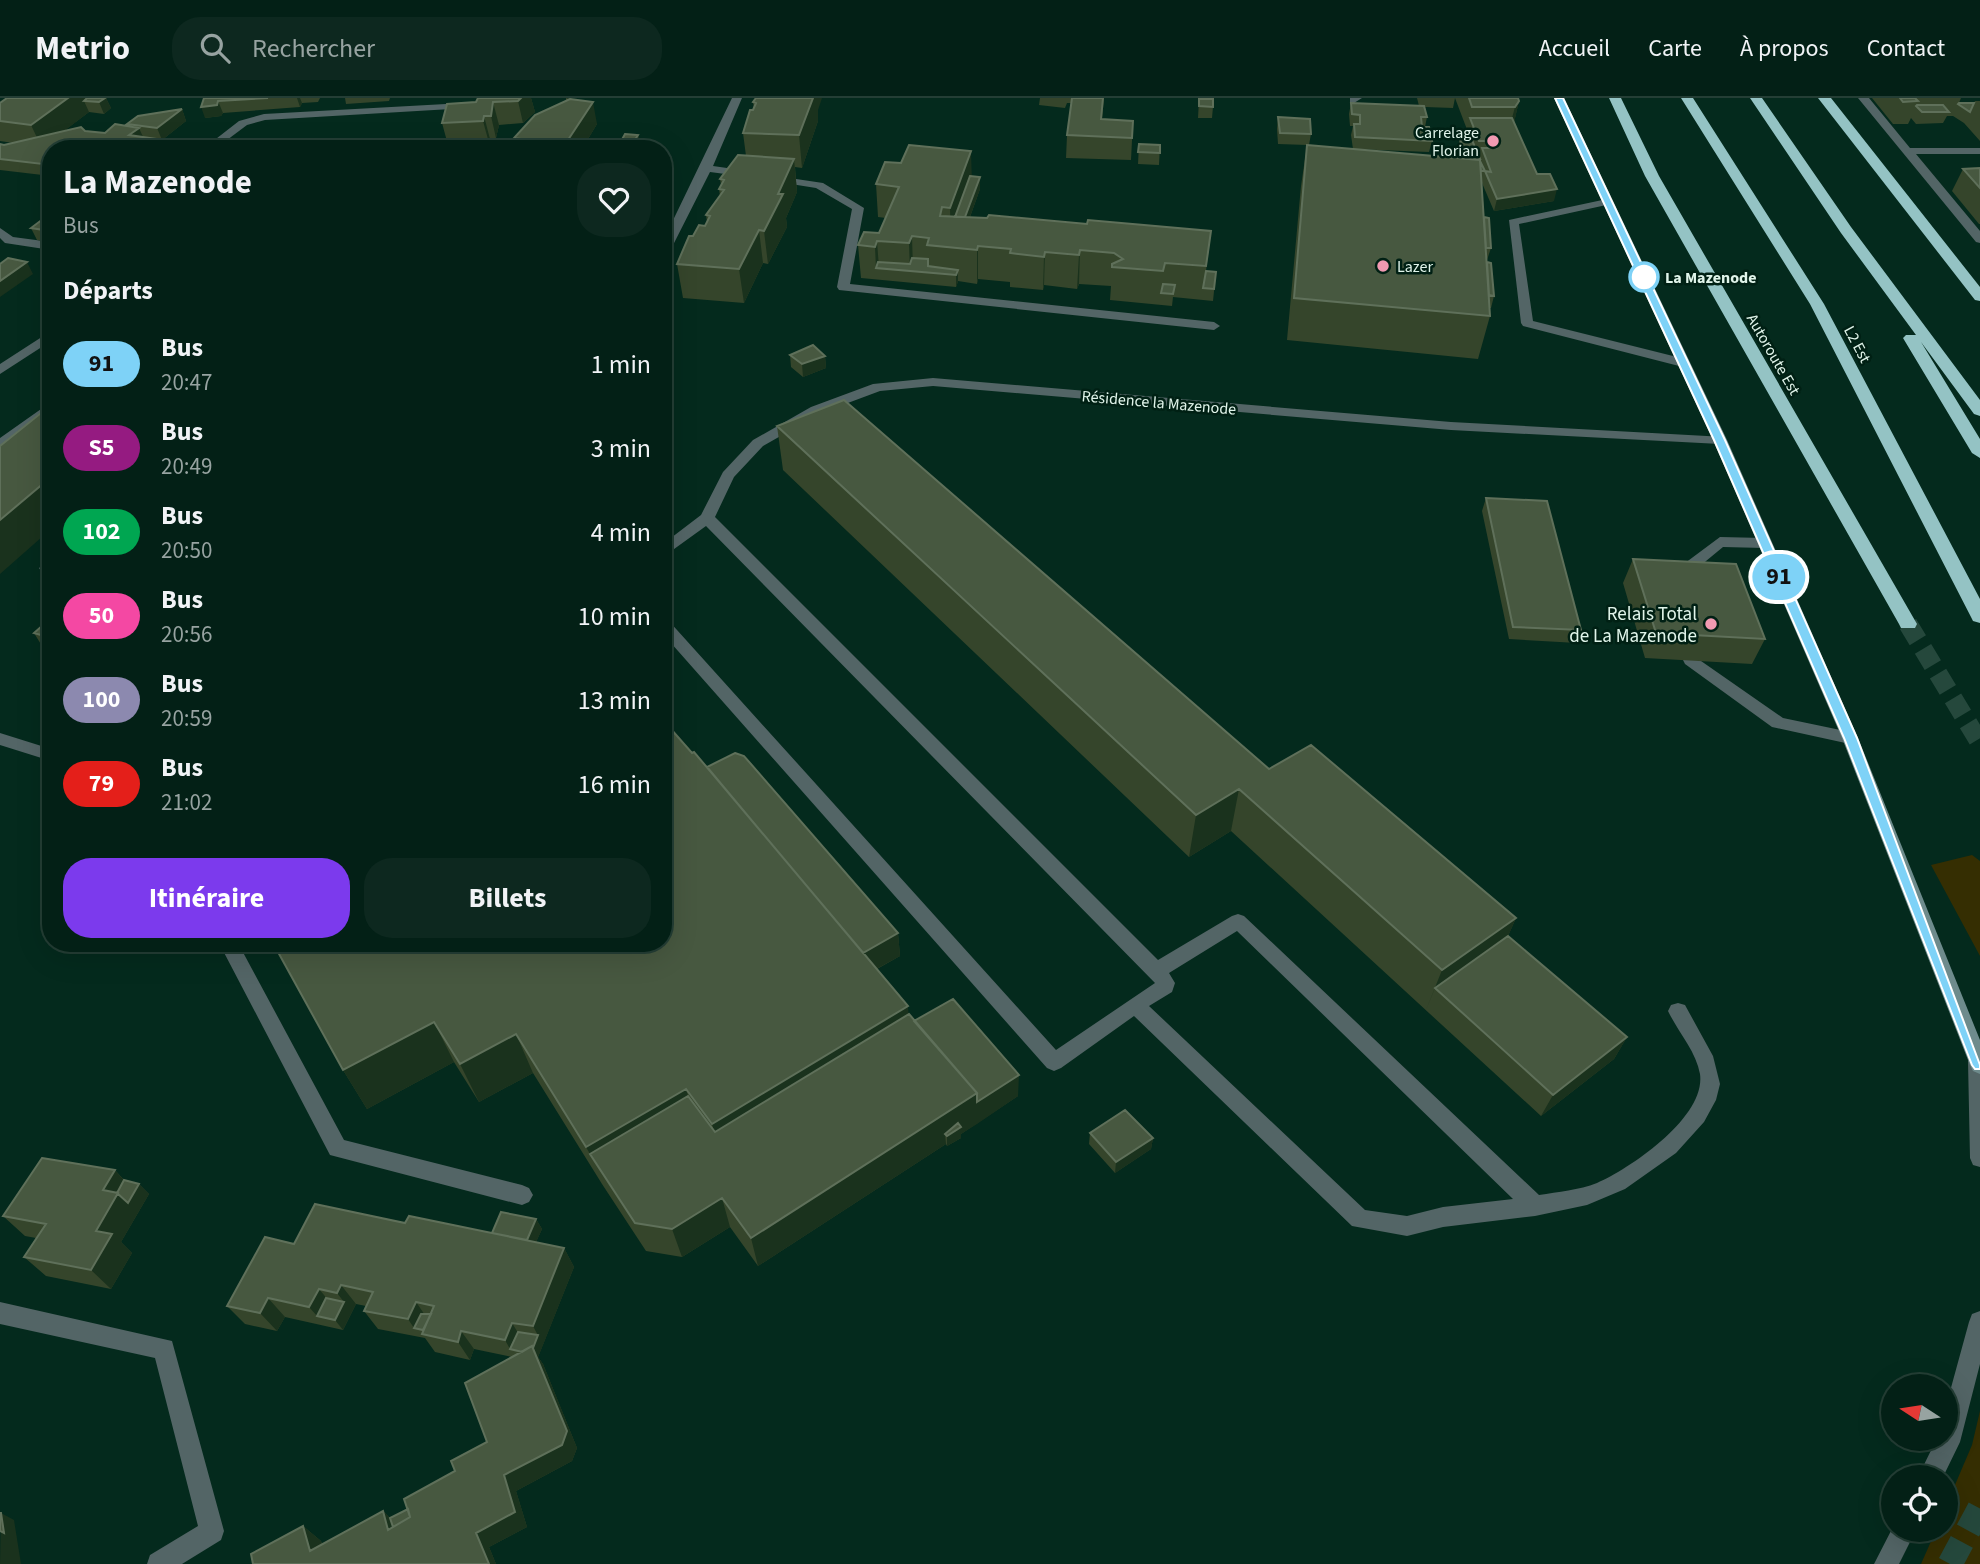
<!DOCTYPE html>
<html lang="fr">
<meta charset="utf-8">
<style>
:root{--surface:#032016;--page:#0d281f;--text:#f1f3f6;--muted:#97a3a1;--line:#243e35;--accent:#7c3aed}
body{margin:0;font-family:"Source Sans 3",sans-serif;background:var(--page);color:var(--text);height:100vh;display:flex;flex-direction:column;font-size:26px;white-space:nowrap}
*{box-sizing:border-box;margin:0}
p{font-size:23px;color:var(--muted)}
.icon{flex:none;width:38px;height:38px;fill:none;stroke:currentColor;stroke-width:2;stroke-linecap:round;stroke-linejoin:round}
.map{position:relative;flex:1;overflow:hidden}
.drawer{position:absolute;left:42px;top:42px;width:630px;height:812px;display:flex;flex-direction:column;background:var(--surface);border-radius:28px;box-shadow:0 7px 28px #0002,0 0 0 2px var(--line)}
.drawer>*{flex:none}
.badge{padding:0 14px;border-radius:23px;font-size:24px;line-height:46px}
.needle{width:46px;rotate:282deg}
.buttons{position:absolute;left:1881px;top:1276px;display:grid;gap:14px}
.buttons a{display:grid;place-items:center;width:77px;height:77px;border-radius:50%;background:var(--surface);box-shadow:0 7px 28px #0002,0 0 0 2px var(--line);font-size:35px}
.map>.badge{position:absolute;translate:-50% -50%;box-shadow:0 0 0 4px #fff}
h2{padding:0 21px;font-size:26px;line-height:63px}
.round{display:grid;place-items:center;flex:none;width:74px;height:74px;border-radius:28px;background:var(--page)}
.summary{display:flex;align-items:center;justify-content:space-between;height:119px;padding:0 21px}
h1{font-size:33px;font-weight:700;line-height:52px}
.action{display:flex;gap:14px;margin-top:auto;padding:14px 21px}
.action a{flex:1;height:80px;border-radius:28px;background:var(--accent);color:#fff;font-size:28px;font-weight:700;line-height:80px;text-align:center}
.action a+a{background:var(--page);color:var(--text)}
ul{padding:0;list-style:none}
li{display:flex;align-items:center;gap:21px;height:84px;padding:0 21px}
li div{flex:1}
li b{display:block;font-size:26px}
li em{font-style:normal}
li .badge{min-width:77px;font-weight:700;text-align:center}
header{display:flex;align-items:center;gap:42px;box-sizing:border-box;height:98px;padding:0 35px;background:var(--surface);border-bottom:2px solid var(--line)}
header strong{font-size:33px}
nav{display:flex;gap:38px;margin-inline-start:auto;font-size:24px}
.search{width:490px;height:63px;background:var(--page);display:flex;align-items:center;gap:18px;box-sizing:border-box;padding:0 24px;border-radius:28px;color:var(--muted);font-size:26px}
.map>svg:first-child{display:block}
.green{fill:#352e02}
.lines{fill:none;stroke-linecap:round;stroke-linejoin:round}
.motorway-tunnel-far1{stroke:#25483c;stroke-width:19;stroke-dasharray:19 10;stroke-linecap:butt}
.motorway-tunnel{stroke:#25483c;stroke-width:25;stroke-dasharray:25 13;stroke-linecap:butt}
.service{fill:#536566;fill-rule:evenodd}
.minor{fill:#536566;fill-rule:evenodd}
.tertiary{fill:#536566;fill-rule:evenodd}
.secondary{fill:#6e8b8c;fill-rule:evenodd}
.motorway{fill:#94c3c4;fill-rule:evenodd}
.wall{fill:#35452b}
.shaded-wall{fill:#1a321d}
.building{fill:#475840;stroke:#5f705a;stroke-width:2}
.line{fill:#7ed2f7;stroke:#fff;stroke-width:2}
.poi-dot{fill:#f19ab2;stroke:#002014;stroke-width:2.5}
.stop-dot{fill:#fff;stroke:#7ed2f7;stroke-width:3.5}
.labels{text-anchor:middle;stroke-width:5;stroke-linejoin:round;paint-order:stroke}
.far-poi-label{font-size:16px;fill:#e0f4ea;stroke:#002014;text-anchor:end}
.far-stop-label{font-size:16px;font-weight:bold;fill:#e0f4ea;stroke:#002014;text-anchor:start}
.far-street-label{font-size:16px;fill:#e0f4ea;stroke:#002014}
.poi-label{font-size:19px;fill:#e0f4ea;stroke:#002014;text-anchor:end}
</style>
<header>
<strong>Metrio</strong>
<div class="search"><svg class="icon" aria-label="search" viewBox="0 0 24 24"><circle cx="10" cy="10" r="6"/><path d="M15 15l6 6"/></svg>Rechercher</div>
<nav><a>Accueil</a><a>Carte</a><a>À propos</a><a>Contact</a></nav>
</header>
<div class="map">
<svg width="1980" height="1466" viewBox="0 0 1980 1466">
<rect width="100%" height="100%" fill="#042a1d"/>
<path class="green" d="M1972,757l8,6v95l-49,-91z
M1980,1313v153h-59l15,-34h10v-24l26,-61z"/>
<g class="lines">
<path class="motorway-tunnel-far1" d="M1908,526l72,119"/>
<path class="motorway-tunnel" d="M1950,1466l30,-56"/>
<path class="service" d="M1350,0h12l-8,5 -4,-1z
M464,5l5,3 -1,2 -203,12 -18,5 -32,24h-12l36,-28 25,-7z
M1607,101l6,3 -2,2 -92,20 14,97 156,39v6h-10l-156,-40 -2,-3 -12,-103z
M0,130l13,9 38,5v8l-46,-7 -5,-5z
M51,233v10l-51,33v-10z
M933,280l518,44 274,15v6l-5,1 -269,-14 -518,-44 -53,5 -59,22 -58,33 -29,31 -19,40 443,443 74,-44 6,-2 6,2 295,279c19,-3 40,-5 58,-12 34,-15 109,-66 103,-109 -4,-23 -22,-42 -32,-63l3,-6 7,-2 7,2 28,51 7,28 -4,16 -12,22 -28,31 -51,36 -38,16 -52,11 -92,11 -36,9 -55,-10 -218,-210 -73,52 -7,3 -7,-3 -384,-434v-15l5,1 388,430 99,-67 -449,-457 -43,31v-13l38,-29 22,-43 30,-32 58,-33 62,-23zM1237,833l276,268 -70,8 -36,9 -42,-6 -216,-204 23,-14 3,-9 -6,-10z
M51,304v11l-51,36v-11z
M1720,439l44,1 7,5 -7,5 -41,-1 -40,33h-10l-3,-4 3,-4z
M51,461v13l-10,-1 -2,-3z
M1691,556l92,64 67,14 8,6 -8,6 -78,-17 -87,-63 -2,-4z
M0,635l51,16v12l-51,-16z
M219,845h19l106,197 178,45 7,3 4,7 -4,7 -7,3 -192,-50z
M0,1204l172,39 52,190 -3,9 -39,24h-35l3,-9 48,-29 -43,-168 -155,-34z"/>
<path class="minor" d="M732,0h10l-29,68 35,5 6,3 -6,3 -38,-5 -41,81 -6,4v-16z
M1858,0h11l41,50h70v6h-64l64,77v12l-4,-1z
M776,78l47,7 41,25 -14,76 364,38 6,4 -6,4 -375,-40 -2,-3 15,-78 -36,-21 -44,-7 -2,-2z"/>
<path class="tertiary" d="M1978,954l2,1v114l-7,-2 -3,-7 -2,-97 3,-6z
M1980,1213v53l-20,78 -17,35h-25l19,-39h9v-32l23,-84 3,-8z
M1894,1427v5h22l-17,34h-25z"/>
<path class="secondary" d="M1554,0h10l163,342 131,298 122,302v34l-7,-3 -3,-6 -128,-327 -129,-298z"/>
<path class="motorway" d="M1609,0h12l38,78 258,448 -2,4h-14l-2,-4 -254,-448z
M1681,0h12l131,206 156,295v24l-7,-2 -2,-4 -161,-313z
M1750,0h12l89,129 129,173v16l-6,-2 -53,-72 59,97v19l-8,-5 -69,-115 3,-3h10l-75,-102z
M1818,0h13l149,189v14l-5,-1z"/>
</g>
<path class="wall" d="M106,0l5,10 -7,6 -15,-2 -24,18 20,1 20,2 23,-7 -1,-2 55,-15 4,12 -24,19 22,3 3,6h-136v27l-51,-6v-26l4,1 9,-2 -13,-2v-38z
M204,0h116l-2,4 -16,1 -2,4 -77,6 -2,3 -16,2z
M345,0h45l-1,3 -43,3z
M478,0h53l4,14 -12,11 -24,2 -3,13 -6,1 -1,4 -41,2 -6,-22 34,-21z
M566,0l19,3 12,23 -15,25h-68l2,-2 -2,-9 52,-37z
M1040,0h64l-2,21 31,2 -2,39 -65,-2 1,-23 4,-32h-4l-2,5 -26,-3z
M1417,0h101l1,3 -5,21 23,52 17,27 -60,10 -12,-28 2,-9 -2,9 2,34 7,31 -4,12 7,36 -3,12h-1v8l-12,43 -191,-19 14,-154 6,-41 -29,-1 -1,-15 1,-12 33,17 -2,11 150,13 -2,-7 3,-12 11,1 -16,-42 -2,10 -28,-1 2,10 -2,10 7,14 -3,11 -76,-3 -2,-14 2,-9h-3l-1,-12 2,-11 68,3z
M1872,0h89l-2,5h15l1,-2h5v40l-16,-18 -11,-7h-6l-4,7 -27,1 -5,-6 -3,6h-15z
M1199,1l14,8 -1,11h-14z
M753,4l65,8v11l-16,47 -7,-1 2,25 -11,26 1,9 -19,37 -5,-1 -19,40 -61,-5 -6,-34 16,-28 12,-10 2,-4 -1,-7 14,-19 -1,-7 2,-4 -1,-6 26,-23 -3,-23 11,-24z
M638,37l2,11 -2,3h-18l-1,-4z
M1139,46l21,1 -1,20 -21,-1z
M1980,70v56h-1l-27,-33 11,-22z
M972,78l8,1v12l-10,28 241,14 -5,40 10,1 -3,29 -40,-4 -1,9 -62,-6 1,-14 -32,-2 -2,5 -33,-4 -1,5 -33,-3v-5l-32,-3 -1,5 -19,-3 -2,6 -95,-9 -3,-33 21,-12 7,-15 -8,-1 -2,-33z
M51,122v22l-14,-2 -6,-12z
M790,257l35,1 1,12 -23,9 -12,-10z
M777,328l492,343 247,149 -8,18 119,101 -13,22 -73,57 -310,-285 -42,26 -406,-387z
M1486,400l95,132 -4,13 -68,-4 -27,-128z
M1633,461l132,80 -13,25 -107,-6 -22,-75z
M51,520v30l-9,-2 -8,-13z
M692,655l206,180 2,23 -23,13 32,45 5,7 104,75 -57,38v4l-14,8 -1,-2 -188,122 -28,-39 -48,30 -36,-6 -44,-67 -69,-111 -54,29 -25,-40 -87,47 -24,-39z
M1090,1035l63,5 -2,11 -36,24 -26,-29z
M115,1072l9,10 15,4 10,10 -28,48 11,11 -21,36 -65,-13 -22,-19 12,-19 -11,-2 -22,-20z
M536,1121l6,10 -6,13 28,6 10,19 -36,90 5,7 34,84 -5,13 -56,30 11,36 -38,20 7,17h-243l50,-38 18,15 1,3 61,-33 7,7 18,-9 47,-38 32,-29 25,-85 -38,-8 -4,11 -35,-8 -10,-14 -47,-9 -14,-18 2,-5 -10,-2 -13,26 -58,-13 -8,14 -32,-7 -18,-18 178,-83 87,10z"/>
<path class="shaded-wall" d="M68,0h24l-8,3 5,11 -47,36 -11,-23z
M105,0h1l5,10 -7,6 -5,-12z
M297,0h3l2,5 -2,4z
M521,0h10l4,14 -12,11 -5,-22z
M812,0h10l-4,12v11l-16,47 -3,-33z
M218,3l5,12 -2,3 -16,2 -4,-11z
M1519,3l-5,22 -5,6 6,-22z
M493,4l6,23 -3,13 -5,-22z
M593,4l4,22 -15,25h-20z
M182,11l4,12 -24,19 -5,-12z
M484,18l6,23 -1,4 -6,-22z
M139,30l5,11 -15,-4z
M638,37l2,11 -2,3h-6l-1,-3z
M184,45l3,6h-10z
M971,53l1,32 -21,58 -1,-33z
M794,61l3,33 -11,26 1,9 -19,37 -4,-33 14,-37z
M980,79v12l-16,44v-12z
M1557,91l-3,12 -60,10 3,-12z
M759,132l4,33 -19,40 -5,-34z
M912,138l1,34 -3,1 -1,-28z
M877,143l2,27h-3l-1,-21z
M978,148v33l-1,5v-34z
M1080,152l-1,34 -2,5 2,-34z
M1045,154l-1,33 -1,5 1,-33z
M27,164l6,12 -33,23v-16z
M958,172v12l-2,5v-12z
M825,258l1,12 -23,9 -1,-13z
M51,379v52l-51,45v-54z
M1239,691l-8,42 -42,26 7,-42z
M1516,820l-18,41 -63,29 -9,22 16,-40z
M898,835l2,23 -42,23 -3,-22z
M908,908l3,40 -188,116 -11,-38z
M434,924l20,40 -87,47 -24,-39z
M516,936l17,39 -54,29 -19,-38z
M1627,939l-13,22 -73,57 12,-21z
M1019,977l-1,21 -41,28v-22z
M686,991l11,38 -107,27 -4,-7z
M977,995v31l-16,10v4l-14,8v-10l-2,-2 1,10 -188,122 -7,-28z
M1153,1040l-2,11 -36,24 1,-11z
M115,1072l18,21 6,-7 10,10 -28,48 11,11 -21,36 -20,-19 12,-80z
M722,1100l8,29 -48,30 -10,-28z
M536,1121l6,10 -13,29 -5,-10z
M564,1150l10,19 -31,78 -10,-19z
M341,1187l15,19 -13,26 -8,-10 9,-18 -7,-9z
M319,1191l15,18 -17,9 -8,-9z
M268,1200l17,19 -8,14 -17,-18z
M416,1204l13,19 -15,7 -6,-9z
M512,1225l11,18 -13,8 -5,-9z
M461,1233l13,18 -4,11 -12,-18z
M538,1237l5,10 -5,12 5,7 34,84 -5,13 -56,30 11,36 -38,20 7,17h-7l-13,-31 28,-58 26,-121z
M383,1413l15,15 -10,4z
M1,1415l13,7 7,44h-21z
M303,1428l18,15 6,23 -17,-13z"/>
<path class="building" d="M7,0h61l-37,27 -31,-4v-18z
M87,0h18l-6,4 -15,-1z
M204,0h64l-50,3 -1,4 -16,2z
M478,0h43l-3,3 -25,1 -2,14h-7l-1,5 -41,2 5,-19 29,-2z
M756,0h57l-14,37 -56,-2 7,-23h3l3,-7 -3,-1z
M1072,0h31l-2,21 32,2 -1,17 -65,-3z
M1469,0h49l1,3 -4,6h-43z
M1900,0h15l3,3 -15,1z
M570,1l23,3 -31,47h-48l7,-10 -7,-1 21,-23z
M1199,1h14v8l-14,-1z
M1351,5l73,3 3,11h-6l1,10h7l3,14 -77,-4 -1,-13h6v-9l-8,-1z
M1959,5h15l-4,9 -12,-8z
M1917,7h26l6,7h-27l-6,-6z
M182,11l-25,19 -30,-4 11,-8z
M1278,19l32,2 1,15 -31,-1z
M1470,20h42l25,56h13l7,15 -60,10 -12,-28 6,1 -9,-24h14l-2,-7h-15z
M115,26l24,4 -10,7 55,8 -7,6h-126v16l-51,-6v-15l4,1 77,-18 4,4 20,2z
M625,36l13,1 -7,11 -12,-1z
M376,41l36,1 -5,7h29v2h-66z
M1460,41l12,1 8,19 -15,-1z
M413,44h4l-1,5h-2z
M1139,46l21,1v8l-22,-1z
M909,47l62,6 -21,57 -8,-1 -2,9 47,2 2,-3 98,9 1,-4 123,11 -5,35 -41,-3 -2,8 -51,-4v-3l11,-5 -9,-6 -34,-3 -1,5 -34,-3 -1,5 -34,-4 1,-4 -33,-3 -1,4 -50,-5 2,-7 -17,-2 -3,7 -32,-2 -2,6 -17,-2 6,-13 15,1 20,-46 -23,-3 9,-22 16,1z
M1307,47l173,15 10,156 -196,-18z
M738,57l56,4 -16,35h5l-19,37 -5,-1 -20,39 -62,-5 12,-28h4l6,-11 6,1 5,-10 -4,-1 18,-25 -5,-1 5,-9 -4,-1z
M1480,63l5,10h-4z
M1980,70v20l-17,-19z
M970,78l10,1 -15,40h-10z
M1484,119l5,1 2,30h-5z
M43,121l8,1v11l-20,-3z
M8,160l19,4 -27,19v-17z
M912,160l16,1v7l30,4 -2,5 -80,-7 2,-6 32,2z
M1487,164l4,1 3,33 -5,-1z
M1206,173l10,1 -2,17 -11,-1z
M1163,186l12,1 -2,9 -12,-1z
M813,247l12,11 -23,8 -12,-9z
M844,302l425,369 42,-24 205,173 -74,52 -203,-181 -43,26 -419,-389z
M51,307v72l-51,43v-74z
M1486,400l61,3 34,129 -68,-3z
M1633,461l103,5 29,75 -109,-6z
M51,520v20l-17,-5z
M663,622l29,33 2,-1 214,254 -196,118 -26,-35 -100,58 -70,-113 -56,30 -26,-42 -91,48 -70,-127h390z
M735,655l9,3 154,177 -35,20 -156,-186z
M1508,838l119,101 -74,58 -118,-107z
M953,901l66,76 -42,27v-9l-63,-72z
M909,916l68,79 -226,145 -29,-40 -50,31 -37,-6 -45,-69 98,-58 27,36z
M1125,1012l28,28 -37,24 -26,-29z
M958,1025l3,4 -14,9 -2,-2z
M42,1060l73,12 -12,20 15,3 -22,38 16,3 -21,36 -67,-13 22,-33 -43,-8z
M124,1082l15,4 -11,19 -11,-10z
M315,1106l90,19 4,-7 155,32 -31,78 -21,-3 -7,17 -44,-9 -3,11 -36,-8 12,-28 -18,-4 -8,17 -44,-8 9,-19 -32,-7 -4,8 -18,-4 -10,18 -41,-9 -8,15 -33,-7 38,-69 29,7z
M501,1114l35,7 -9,21 -35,-7z
M326,1200l18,4 -9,18 -18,-4z
M421,1216h10l-8,16 -9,-2z
M518,1234l20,3 -5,13 -1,-2 -10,6 -12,-3z
M532,1248l35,85 -5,14 -58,30 11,37 -39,21 13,31h-236l-2,-10 52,-28 7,25 73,-40 5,19 22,-13 -6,-18 51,-28 -4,-10 36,-19 -22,-59z
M408,1411l2,8 -17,10 -3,-9z
M0,1415h1l3,20 -4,-2z"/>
<path class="line" d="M1555,0h8l162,342 132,298 123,327v4h-5l-3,-4 -128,-327 -130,-298z"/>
<g class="poi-dot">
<circle cx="1493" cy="43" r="7"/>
<circle cx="1383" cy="168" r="7"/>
<circle cx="1711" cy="526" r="7"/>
</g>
<circle class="stop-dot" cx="1644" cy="179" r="14"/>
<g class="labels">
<g class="far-poi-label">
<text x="1479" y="40">Carrelage<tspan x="1479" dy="18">Florian</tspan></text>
<text x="1397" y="174" text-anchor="start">Lazer</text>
</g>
<g class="far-stop-label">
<text x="1665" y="185">La Mazenode</text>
</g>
<g class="far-street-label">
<text transform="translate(1858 246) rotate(62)" y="6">L2 Est</text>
<text transform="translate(1774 256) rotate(60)" y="6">Autoroute Est</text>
<text transform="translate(1159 304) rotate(5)" y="6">Résidence la Mazenode</text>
</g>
<g class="poi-label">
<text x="1697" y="522">Relais Total<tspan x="1697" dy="22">de La Mazenode</tspan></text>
</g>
</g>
</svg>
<div class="buttons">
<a><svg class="needle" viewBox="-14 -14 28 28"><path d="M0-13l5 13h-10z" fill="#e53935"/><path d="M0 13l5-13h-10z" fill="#97a3a1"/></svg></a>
<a><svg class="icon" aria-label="locate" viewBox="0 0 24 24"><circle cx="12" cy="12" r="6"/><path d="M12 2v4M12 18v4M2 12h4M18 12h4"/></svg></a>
</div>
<b class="badge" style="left:1779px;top:479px;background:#7ed2f7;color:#111">91</b>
<section class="drawer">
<div class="summary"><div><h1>La Mazenode</h1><p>Bus</p></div><a class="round"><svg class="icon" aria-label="heart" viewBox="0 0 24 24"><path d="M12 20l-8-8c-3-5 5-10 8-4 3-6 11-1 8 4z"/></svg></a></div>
<h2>Départs</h2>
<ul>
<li><span class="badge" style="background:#7ed2f7;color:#111">91</span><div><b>Bus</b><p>20:47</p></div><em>1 min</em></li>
<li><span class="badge" style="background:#951b81;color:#fff">S5</span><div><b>Bus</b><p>20:49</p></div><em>3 min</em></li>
<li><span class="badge" style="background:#00a651;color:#fff">102</span><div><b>Bus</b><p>20:50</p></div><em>4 min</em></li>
<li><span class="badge" style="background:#f448a3;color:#fff">50</span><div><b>Bus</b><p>20:56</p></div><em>10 min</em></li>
<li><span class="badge" style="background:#8c89af;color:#fff">100</span><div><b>Bus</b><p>20:59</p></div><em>13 min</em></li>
<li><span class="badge" style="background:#e41f1a;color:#fff">79</span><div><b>Bus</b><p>21:02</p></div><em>16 min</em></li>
</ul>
<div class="action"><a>Itinéraire</a><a>Billets</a></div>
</section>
</div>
